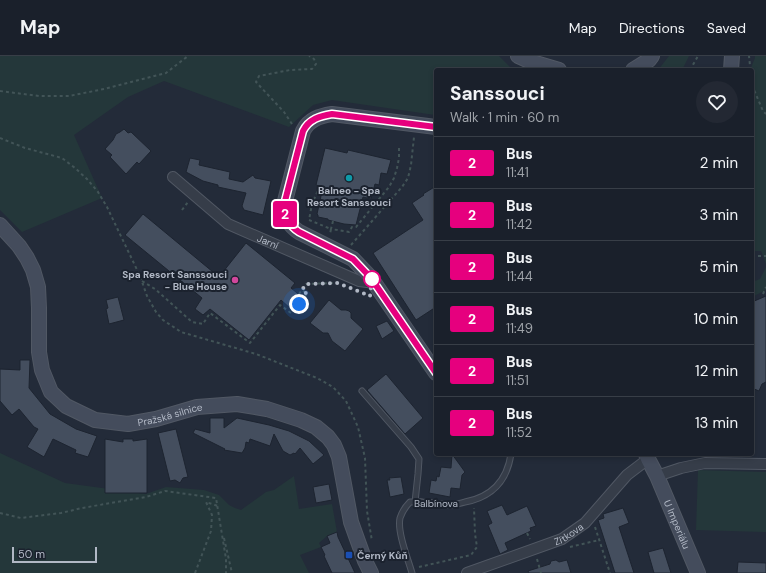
<!DOCTYPE html>
<meta charset="utf-8">
<style>
:root{--surface:#1a202b;--page:#232833;--text:#f1f3f6;--muted:#9fa3a9;--line:#383e47}
body{margin:0;font-family:"DM Sans",sans-serif;background:var(--page);color:var(--text);height:100vh;display:flex;flex-direction:column;font-size:15px;white-space:nowrap}
*{box-sizing:border-box;margin:0}
p{font-size:13px;color:var(--muted)}
.icon{flex:none;width:22px;height:22px;fill:none;stroke:currentColor;stroke-width:2;stroke-linecap:round;stroke-linejoin:round}
.map{position:relative;flex:1;overflow:hidden}
.details{position:absolute;left:434px;top:12px;width:320px;height:388px;display:flex;flex-direction:column;background:var(--surface);border-radius:4px;box-shadow:0 2px 6px #0003,0 0 0 1px var(--line)}
.details>*{flex:none}
.badge{padding:0 8px;border-radius:3px;font-size:14px;line-height:26px}
.scale{position:absolute;left:12px;bottom:10px;width:85px;box-sizing:border-box;padding-left:4px;border:2px solid #b1b8c5;border-top:0;font-size:11px;line-height:14px;white-space:nowrap;color:#b1b8c5;-webkit-text-stroke:3px #1b222e;paint-order:stroke}
.you{position:absolute;width:20px;height:20px;margin:-10px;border:3px solid #fff;border-radius:50%;background:#1a73e8;box-shadow:0 0 0 6px #1a73e833}
.map>.badge{position:absolute;translate:-50% -50%;box-shadow:0 0 0 2px #fff}
.round{display:grid;place-items:center;flex:none;width:42px;height:42px;border-radius:21px;background:var(--page)}
.summary{display:flex;align-items:center;justify-content:space-between;height:68px;padding:0 16px}
h1{font-size:19px;font-weight:700;line-height:30px}
ul{padding:0;list-style:none}
li{display:flex;align-items:center;gap:12px;height:52px;padding:0 16px;border-top:1px solid var(--line)}
li div{flex:1}
li b{display:block;font-size:15px}
li em{font-style:normal}
li .badge{min-width:44px;font-weight:700;text-align:center}
header{display:flex;align-items:center;gap:24px;box-sizing:border-box;height:56px;padding:0 20px;background:var(--surface);border-bottom:1px solid var(--line)}
header strong{font-size:19px}
nav{display:flex;gap:22px;margin-inline-start:auto;font-size:14px}
.map>svg:first-child{display:block}
.green{fill:#24373a}
.building{fill:#444e5e;stroke:#1d2430}
.lines{fill:none;stroke-linecap:round;stroke-linejoin:round}
.lane-casing{stroke:#515864;stroke-width:7}
.street-casing{stroke:#515864;stroke-width:12}
.secondary-casing{stroke:#515864;stroke-width:16}
.path{stroke:#425457;stroke-width:2;stroke-dasharray:3 3;stroke-linecap:butt}
.lane{stroke:#363d49;stroke-width:5}
.street{stroke:#363d49;stroke-width:10}
.secondary{stroke:#444c5c;stroke-width:14}
.line-casing{stroke:#fff;stroke-width:9}
.line{stroke:#e6007e;stroke-width:6}
.walk{stroke:#b1b8c5;stroke-width:4;stroke-dasharray:0 7.2}
.culture-dot{fill:#0f9aa8;stroke:#1b222e;stroke-width:1.5}
.stop-dot{fill:#fff;stroke:#e6007e;stroke-width:2}
.hotel-dot{fill:#d1479c;stroke:#1b222e;stroke-width:1.5}
.transit-dot{fill:#1a4fb4;stroke:#1b222e;stroke-width:1.5}
.labels{text-anchor:middle;stroke-width:4;stroke-linejoin:round;paint-order:stroke}
.poi-label{font-size:10px;font-weight:bold;fill:#b1b8c5;stroke:#1b222e}
.street-label{font-size:10px;fill:#b1b8c5;stroke:#1b222e}
</style>
<header>
<strong>Map</strong>
<nav><a>Map</a><a>Directions</a><a>Saved</a></nav>
</header>
<div class="map">
<svg width="766" height="517" viewBox="0 0 766 517">
<rect width="100%" height="100%" fill="#232b39"/>
<path class="green" d="M0,0h499l12,12 8,2h-83v43l-1,2 -103,-15 -19,5 -24,22 -125,-46 -36,16 -54,38 28,63 -80,34 -22,-22z
M669,0h20l-7,14h-24z
M755,0h11v208l-5,-13h-9v-181h-2l5,-12z
M766,211v23l-14,7v-15l8,-3z
M0,397l65,30 81,11 20,-7 38,3 15,5 10,10 6,3 6,2 25,-18 8,-2 20,-14 5,33 33,-5 5,28 -10,4 -8,7 2,4 -21,8 9,18h-309z
M698,414l68,2v60l-70,-2z"/>
<path class="building" d="M124,73l4,4 3,-1 20,19 -12,13 -2,-2 -11,12 -16,-17 2,-2 -7,-6 8,-9 3,-6 4,-2z
M325,92l22,5 1,-3 43,10 -4,14 -6,-1 -2,12 -4,-1 -4,15 -8,-2 -7,28 -12,-1 -16,-4v-1l-10,-2v-2l-1,-1 6,-27 -7,-2z
M190,102l10,2 -1,5 31,7 -1,7 14,3 10,-7 2,3 16,3 -8,34 -19,-5 -2,-4 4,-13 -28,-6v-2l-15,-4 -17,-9z
M436,130v121l-20,13 -43,-67 50,-33 -11,-17 12,-8 -1,-1z
M143,158l76,63 27,-34 49,40 -4,5 11,9 -11,12 -10,-9 -32,40 -39,-31 -7,6 -8,-6 7,-11 -77,-63z
M766,240v86l-4,2 -3,7 -7,-3v-86z
M118,241l6,23 -15,4 -3,-15 2,-1 -2,-8z
M329,244l12,10h5l3,1 2,2v5l12,11 -18,22 -13,-10 -4,-8h-5l-13,-10z
M387,265l7,10 -12,8 -6,-13z
M20,304h10l-1,28 21,26 26,15 21,7 -9,21 -13,-4 1,-3 -23,-11 -9,18 -17,-10 11,-18 -4,-2 -15,-18 -7,6 -12,-14v-32l20,1z
M386,318l37,44 -18,16 -38,-44z
M210,362h14v10l13,-10 32,7 20,6 20,10 15,14 -11,9 -13,-16 -5,6 -1,-1 -4,2 -7,-4 -9,-17 -4,12 -20,-7 -1,4 -3,-1 -1,6 -3,5 -18,-3 1,-1 -32,-16 2,-4 15,4z
M176,373l12,48 -5,1 -3,5 -5,-3 -5,1 -12,-48z
M105,383l18,3v-3h10v2l14,-2v54h-42z
M452,398l13,18 -3,3 -2,14 -9,-1 -1,9 -21,-4 2,-13 5,1 1,-5 2,1 2,-10 10,1z
M401,421l3,17 -14,3 -3,-17h3l-1,-2z
M329,428l3,16 -16,3 -3,-16z
M502,449l5,10 20,-9 9,20 -6,2 1,3 -26,12 3,7 -8,4 -12,-29 4,-2 -5,-12z
M623,452l6,15 -10,4 15,46h-19l-17,-53 6,-2 -1,-4z
M337,476l1,5 17,36h-23l-8,-17 1,-1 -4,-8 9,-4 -3,-7z
M663,492l8,25h-17l-6,-21z
M556,504l3,2 8,-2 4,13h-42l-1,-2 22,-7 1,-3z
M738,506l28,1v10h-29z"/>
<g class="lines">
<defs>
<path id="lane" d="M362,335l49,56 8,12 -1,15 -3,28
M412,517c-4,-14 -15,-41 -12,-55 2,-6 5,-11 10,-16 4,0 8,-1 12,0 10,0 21,3 31,3 4,-1 9,-2 12,-3 26,-5 42,-21 46,-48"/>
<g id="street">
<path id="s1" d="M173,121l55,47 131,57 16,2"/>
<path d="M657,420l24,-8 24,-5 61,1"/>
<path id="s2" d="M467,517l95,-34 23,-16 42,-48 21,-16"/>
</g>
<g id="secondary">
<path d="M518,0l11,5 30,9"/>
<path d="M633,14l16,-10 3,-4"/>
<path d="M731,14l1,-14"/>
<path d="M436,71l-104,-13c-12,2 -23,5 -29,17l-18,70c-1,13 3,24 14,31l54,27 18,19 65,95"/>
<path id="s3" d="M0,169l19,21 8,12 6,12 5,17 1,21v44l3,18 9,22 15,14 29,14 33,4 28,-5 41,-12 40,-3 30,5 34,11 15,7 12,10 6,8 5,12 12,65 14,39 6,12"/>
<path id="s4" d="M646,398l2,5 9,17 41,97"/>
</g>
</defs>
<use href="#lane" class="lane-casing"/>
<use href="#street" class="street-casing"/>
<use href="#secondary" class="secondary-casing"/>
<path class="path" d="M690,14l8,-14
M749,14l1,-4 -1,-10
M752,29l11,26 3,3
M0,35l39,5h30l35,-7 62,-16 22,-17
M292,68l-8,-12 -28,-30 3,-6 31,-6 22,-1 4,-5 -2,-5 -5,-3
M0,82l25,10 37,10 13,10 12,11 11,13 9,15 33,69 7,20 9,16 7,8 18,12 75,22 61,24 16,9 13,14 12,26 7,31 2,53 5,30
M320,130l-8,18 -3,16 22,9 -1,5
M182,154l6,-8
M333,165l-2,8 18,3 3,-5h4l33,-40 5,-9 3,-10 2,-10v-10
M351,189l51,-58 6,-9 3,-13 3,-28
M752,200h14
M142,225l13,8 37,33 11,2 7,-11 40,30 30,-38 11,8 16,-19 -5,-4
M299,238l7,-10 30,-1
M763,238l3,-7
M0,457l21,5 40,-5 21,-5 64,-11 19,-6 51,7 10,61v14
M595,471l15,46
M527,477l3,6
M224,482l8,35
M570,491l29,-7
M537,503l4,14
M419,511l52,-12 6,-8 -2,-13 -1,-26
M195,517l16,-42 1,-16 -6,-13 12,4"/>
<use href="#lane" class="lane"/>
<use href="#street" class="street"/>
<use href="#secondary" class="secondary"/>
</g>
<g class="lines">
<defs>
<path id="line" d="M436,71l-104,-13c-12,2 -23,5 -29,17l-18,70c-1,13 3,24 14,31l54,27 18,19 65,95"/>
</defs>
<use href="#line" class="line-casing"/>
<use href="#line" class="line"/>
<path class="walk" d="M299,248l8,-10 -5,-4 4,-6 32,-1 32,13 2,-17"/>
</g>
<circle class="culture-dot" cx="349" cy="122" r="4"/>
<circle class="stop-dot" cx="372" cy="223" r="8"/>
<circle class="hotel-dot" cx="235" cy="224" r="4"/>
<rect class="transit-dot" x="345" y="495" width="8" height="8" rx="2"/>
<g class="labels">
<g class="poi-label">
<text x="349" y="138">Balneo - Spa<tspan x="349" dy="12">Resort Sanssouci</tspan></text>
<text x="227" y="222" text-anchor="end">Spa Resort Sanssouci<tspan x="227" dy="12">- Blue House</tspan></text>
<text x="357" y="503" text-anchor="start">Černý Kůň</text>
</g>
<g class="street-label">
<text dy="4" stroke="none"><textPath href="#s1" startOffset="116">Jarní</textPath></text>
<text dy="4" stroke="none"><textPath href="#s3" startOffset="310">Pražská silnice</textPath></text>
<text x="436" y="451">Balbínova</text>
<text dy="4" stroke="none"><textPath href="#s4" startOffset="77">U Imperiálu</textPath></text>
<text dy="4" stroke="none"><textPath href="#s2" startOffset="109">Zítkova</textPath></text>
</g>
</g>
</svg>
<div class="scale">50 m</div>
<div class="you" style="left:299px;top:248px"></div>
<b class="badge" style="left:285px;top:158px;background:#e6007e;color:#fff">2</b>
<section class="details">
<div class="summary"><div><h1>Sanssouci</h1><p>Walk · 1 min · 60 m</p></div><a class="round"><svg class="icon" aria-label="heart" viewBox="0 0 24 24"><path d="M12 20l-8-8c-3-5 5-10 8-4 3-6 11-1 8 4z"/></svg></a></div>
<ul>
<li><span class="badge" style="background:#e6007e;color:#fff">2</span><div><b>Bus</b><p>11:41</p></div><em>2 min</em></li>
<li><span class="badge" style="background:#e6007e;color:#fff">2</span><div><b>Bus</b><p>11:42</p></div><em>3 min</em></li>
<li><span class="badge" style="background:#e6007e;color:#fff">2</span><div><b>Bus</b><p>11:44</p></div><em>5 min</em></li>
<li><span class="badge" style="background:#e6007e;color:#fff">2</span><div><b>Bus</b><p>11:49</p></div><em>10 min</em></li>
<li><span class="badge" style="background:#e6007e;color:#fff">2</span><div><b>Bus</b><p>11:51</p></div><em>12 min</em></li>
<li><span class="badge" style="background:#e6007e;color:#fff">2</span><div><b>Bus</b><p>11:52</p></div><em>13 min</em></li>
</ul>
</section>
</div>
